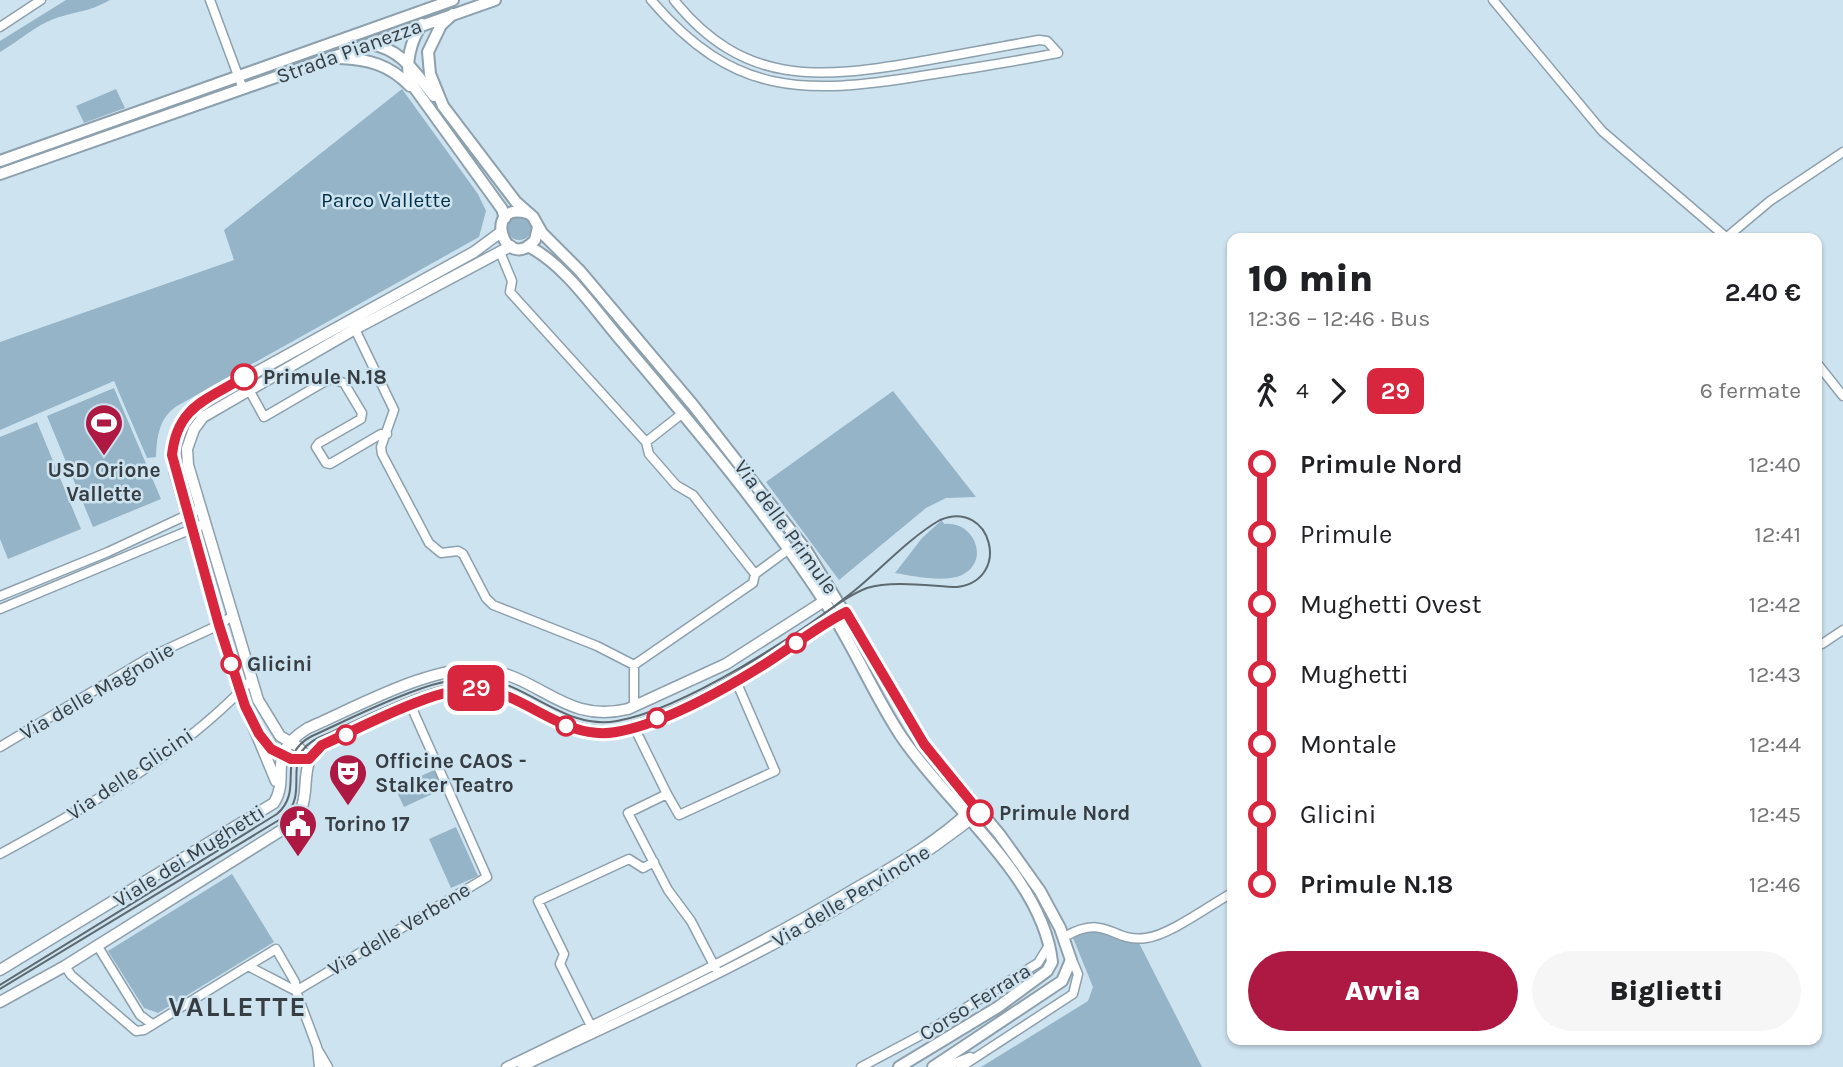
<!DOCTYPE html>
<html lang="it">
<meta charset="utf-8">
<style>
:root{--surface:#fff;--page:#f6f6f6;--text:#202124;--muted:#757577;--accent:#ad1943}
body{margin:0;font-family:Karla,sans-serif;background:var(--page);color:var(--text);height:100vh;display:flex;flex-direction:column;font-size:26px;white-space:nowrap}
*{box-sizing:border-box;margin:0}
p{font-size:23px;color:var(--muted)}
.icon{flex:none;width:38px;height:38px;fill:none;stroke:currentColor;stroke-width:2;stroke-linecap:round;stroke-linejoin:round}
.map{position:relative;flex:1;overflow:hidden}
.drawer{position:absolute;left:1227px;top:233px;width:595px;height:812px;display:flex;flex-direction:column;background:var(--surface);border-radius:14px;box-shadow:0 2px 5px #0004}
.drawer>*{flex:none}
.badge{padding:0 14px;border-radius:10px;font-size:24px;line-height:46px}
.map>.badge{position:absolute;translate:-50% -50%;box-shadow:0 0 0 4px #fff}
.legs{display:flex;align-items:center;gap:10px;height:77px;padding:0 21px;font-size:23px}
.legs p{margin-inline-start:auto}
.headline{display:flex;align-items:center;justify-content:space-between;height:119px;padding:0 21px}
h1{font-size:38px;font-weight:800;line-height:52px}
.action{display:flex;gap:14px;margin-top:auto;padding:14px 21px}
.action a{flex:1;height:80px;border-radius:42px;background:var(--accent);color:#fff;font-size:28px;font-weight:800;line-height:80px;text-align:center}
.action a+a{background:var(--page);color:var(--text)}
ul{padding:0 21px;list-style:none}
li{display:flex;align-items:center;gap:24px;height:70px;font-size:26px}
li i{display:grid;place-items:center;width:10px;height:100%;margin:0 9px;background:currentColor}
li i::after{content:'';width:18px;height:18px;margin:-9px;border:5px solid;border-radius:50%;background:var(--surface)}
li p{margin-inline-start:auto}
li:first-child i{background:linear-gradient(#0000 50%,currentColor 0)}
li:last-child i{background:linear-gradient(currentColor 50%,#0000 0)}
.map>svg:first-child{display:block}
.green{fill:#95b4c7}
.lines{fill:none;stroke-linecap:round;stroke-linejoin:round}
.minor-casing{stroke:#8da0ad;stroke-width:11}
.tertiary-casing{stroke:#8da0ad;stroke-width:13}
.secondary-casing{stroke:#8da0ad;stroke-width:14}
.minor{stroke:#fff;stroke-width:8}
.tertiary{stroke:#fff;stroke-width:10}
.secondary{stroke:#fff;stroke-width:10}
.tram{stroke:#5e6a71;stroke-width:2}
.line-1-casing{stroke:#fff;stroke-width:16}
.line-1{stroke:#d7263d;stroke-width:10}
.stop-1-dot{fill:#fff;stroke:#d7263d;stroke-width:3.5}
.labels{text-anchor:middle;stroke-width:5;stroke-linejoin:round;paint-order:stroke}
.street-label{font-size:21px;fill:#363e43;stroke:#cee3f0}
.park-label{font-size:21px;fill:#002e45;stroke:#cee3f0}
.stop-label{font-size:21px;font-weight:bold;fill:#363e43;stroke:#cee3f0;text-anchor:start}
.poi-label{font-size:21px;font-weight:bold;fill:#363e43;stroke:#cee3f0;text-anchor:start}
.district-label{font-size:28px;font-weight:bold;letter-spacing:2px;fill:#363e43;stroke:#cee3f0}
</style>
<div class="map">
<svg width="1843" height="1067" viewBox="0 0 1843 1067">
<rect width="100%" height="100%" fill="#cee3f0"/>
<path class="green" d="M66,0h44c-20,11 -26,10 -47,16 -24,6 -42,24 -63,36v-11z
M116,89l9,19 -41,15 -8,-17z
M402,89l76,105 8,17 -7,26 -302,169c-18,12 -20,30 -21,51l-9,1 -33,-77 -114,49v-88l234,-82 -10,-30z
M506 227a13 13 0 1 1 26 0a13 13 0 1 1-26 0Z
M114,388l47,111 -68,28 -46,-111z
M893,391l83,106 -30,1 -20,10 -87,72 -73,-98z
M37,422l44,107 -73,30 -8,-20v-102z
M942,520l2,4c30,-4 47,37 18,51 -17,8 -49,1 -67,-2l27,-35z
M434,770l9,19 -39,18 -9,-19z
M456,827l22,49 -27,12 -22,-49z
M232,874l42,68 -116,71 -14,-5 -36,-57z
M1090,930l32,5 17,8 63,124h-221l107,-66 5,-14 -20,-49z"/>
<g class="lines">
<defs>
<path id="minor" d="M210,0l33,89
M651,0c82,96 153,95 270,76 46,-7 91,-14 137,-23l-11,-12 -8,-1c-41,7 -81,15 -122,22 -98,17 -174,24 -243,-62
M1493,0l109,131 125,107
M0,27l41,-27
M1727,237l43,-36 73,-49
M500,252l12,29 -2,11 136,150 3,12 27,31 17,10 62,79 -2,9 -119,82v42
M353,325l41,85 -13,37 1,7 47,89 12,10 17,-2 5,3 23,44 7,7 104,41 37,19
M1816,362l27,34
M247,386l17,31 60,-35 8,-3 12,4 18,30 -1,6 -42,24 -3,4 10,16 4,1 51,-30h6
M646,442l37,-29
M755,574l34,-25
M0,596l108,-44 92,-43
M0,609l204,-85
M1816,644h6l21,-14
M634,727l33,67 -39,19 40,77 23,31 26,50
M0,747l150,-90 69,-32 13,-9
M667,794l12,21 96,-44 -39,-90
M0,854c90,-49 180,-98 251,-174
M1064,937c43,-25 47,6 82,1 24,-3 64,-33 86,-45
M97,945l43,70 12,9
M65,966l6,9 65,56 8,-1 104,-64
M296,991l191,-114 -76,-171
M296,991l-48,-25 28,-17 19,33 1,9 21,56 2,20
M593,1030l-33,-66 4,-10 -26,-53 91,-42 14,9 11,-6
M318,1050l10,17
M506,1067c115,-56 230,-109 340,-174 39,-23 91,-51 123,-83
M522,1067c157,-74 322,-146 458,-254
M861,1067l64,-34 113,-70 11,-18
M944,1067l26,-10
M961,1067l112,-73 5,-20 -8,-19"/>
<path id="tertiary" d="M264,739l18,17 27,3
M309,759l-12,-13 -17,-10 -22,-36 -70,-235 -1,-16 7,-20 9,-12 152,-88 156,-83
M276,781l-37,-89 -64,-219c-5,-27 -1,-46 18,-66l281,-155 27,-20
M0,970l274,-167c17,-28 -10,-48 34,-75 47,-20 130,-67 180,-58 55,9 78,54 140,39l98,-45 103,-66
M0,1002l65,-36 228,-143c23,-27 1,-59 30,-78 36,-16 111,-58 148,-57 52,1 91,53 145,44 47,-8 109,-43 149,-68 25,-16 49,-36 76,-49"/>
<path id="secondary" d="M453,14l-12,11 -13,27 2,22 13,32 73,96 17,15 9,16 38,38 113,134 113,145 118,194 76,91 40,56 20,37 11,32 -9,21 -129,86
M422,24c-11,16 -18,41 -11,59l91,126 3,9
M370,44c32,5 45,29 64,52
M340,58c28,1 50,7 70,28
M0,161l453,-161
M0,174l495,-174
M527,213c-45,-13 -23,62 8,27l3,-13
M528,246c39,20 68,66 96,98 72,85 144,170 204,263 27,42 46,88 73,129 46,69 142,141 151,226l-5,9 -49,36 -99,60"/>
</defs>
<use href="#minor" class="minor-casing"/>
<use href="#tertiary" class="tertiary-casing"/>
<use href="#secondary" class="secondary-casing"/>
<use href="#minor" class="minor"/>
<use href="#tertiary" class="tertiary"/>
<use href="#secondary" class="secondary"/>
<path class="tram" d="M0,985l277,-171c29,-25 -4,-58 35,-78 45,-20 129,-66 175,-57 46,9 80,51 130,42 67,-12 183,-87 237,-130 28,-23 55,-53 86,-71 51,-22 73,60 17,67 -27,-1 -64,-7 -90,1 -24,9 -49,32 -71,46 -53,36 -110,73 -173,90 -55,14 -93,-36 -145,-42 -42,-4 -117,38 -158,55 -43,20 -8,53 -36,80l-284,172"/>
</g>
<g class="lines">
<defs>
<path id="line-1" d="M244,377c-37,23 -67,29 -72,78l47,170 26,81 14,28 12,15 20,10h18l13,-14c39,-17 118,-61 159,-56 47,6 83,52 135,43 47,-8 109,-43 149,-68 27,-17 53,-38 81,-52l78,132 56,69"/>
</defs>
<use href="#line-1" class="line-1-casing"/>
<use href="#line-1" class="line-1"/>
</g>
<defs>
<symbol id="stadium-pin" viewBox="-11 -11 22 30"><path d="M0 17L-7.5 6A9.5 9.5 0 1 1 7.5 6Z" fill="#ad1943" stroke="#cee3f0"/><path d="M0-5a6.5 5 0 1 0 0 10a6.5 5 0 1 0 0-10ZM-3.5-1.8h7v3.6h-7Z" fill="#fff"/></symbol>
<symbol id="theatre-pin" viewBox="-11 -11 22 30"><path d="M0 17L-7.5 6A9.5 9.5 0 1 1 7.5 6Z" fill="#ad1943" stroke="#cee3f0"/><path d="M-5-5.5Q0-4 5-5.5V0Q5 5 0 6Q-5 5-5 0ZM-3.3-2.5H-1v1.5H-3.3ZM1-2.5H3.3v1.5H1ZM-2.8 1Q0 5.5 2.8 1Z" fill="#fff"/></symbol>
<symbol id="civic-pin" viewBox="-11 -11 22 30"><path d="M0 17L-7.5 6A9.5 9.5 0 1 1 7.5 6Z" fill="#ad1943" stroke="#cee3f0"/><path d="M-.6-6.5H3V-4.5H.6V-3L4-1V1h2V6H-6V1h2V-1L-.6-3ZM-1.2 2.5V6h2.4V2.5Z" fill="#fff"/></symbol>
</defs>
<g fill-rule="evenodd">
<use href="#stadium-pin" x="82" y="401" width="44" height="60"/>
<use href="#theatre-pin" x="326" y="751" width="44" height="60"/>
<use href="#civic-pin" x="276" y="802" width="44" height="60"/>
</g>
<g class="stop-1-dot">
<circle cx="244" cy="377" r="12"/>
<circle cx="796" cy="643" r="9"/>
<circle cx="231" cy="664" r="9"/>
<circle cx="657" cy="718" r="9"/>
<circle cx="566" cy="726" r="9"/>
<circle cx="346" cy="735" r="9"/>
<circle cx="980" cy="813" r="12"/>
</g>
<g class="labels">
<g class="street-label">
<text transform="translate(349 51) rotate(-20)" y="7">Strada Pianezza</text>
<text transform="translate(786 527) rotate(54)" y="7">Via delle Primule</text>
<text transform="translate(97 691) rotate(-30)" y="7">Via delle Magnolie</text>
<text transform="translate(130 774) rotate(-34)" y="7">Via delle Glicini</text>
<text transform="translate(189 856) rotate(-32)" y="7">Viale dei Mughetti</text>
<text transform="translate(851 896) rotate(-31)" y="7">Via delle Pervinche</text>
<text transform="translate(399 929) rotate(-31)" y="7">Via delle Verbene</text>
<text transform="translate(975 1002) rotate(-32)" y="7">Corso Ferrara</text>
</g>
<g class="park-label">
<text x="386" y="207">Parco Vallette</text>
</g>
<g class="stop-label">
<text x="263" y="384">Primule N.18</text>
<text x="247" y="671">Glicini</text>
<text x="999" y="820">Primule Nord</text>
</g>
<g class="poi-label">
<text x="104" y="477" text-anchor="middle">USD Orione<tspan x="104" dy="24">Vallette</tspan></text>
<text x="375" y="768">Officine CAOS -<tspan x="375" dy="24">Stalker Teatro</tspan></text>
<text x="325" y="831">Torino 17</text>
</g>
<g class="district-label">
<text x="238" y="1016">VALLETTE</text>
</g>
</g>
</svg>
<b class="badge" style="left:476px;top:688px;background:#d7263d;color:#fff">29</b>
<section class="drawer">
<div class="headline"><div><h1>10 min</h1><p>12:36 – 12:46 · Bus</p></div><b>2.40 €</b></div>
<div class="legs"><svg class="icon" aria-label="walk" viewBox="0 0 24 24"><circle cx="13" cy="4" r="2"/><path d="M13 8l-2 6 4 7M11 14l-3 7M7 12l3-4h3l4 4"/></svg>4<svg class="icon" aria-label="forward" viewBox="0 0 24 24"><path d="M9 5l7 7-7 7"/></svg><b class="badge" style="background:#d7263d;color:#fff">29</b><p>6 fermate</p></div>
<ul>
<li><i style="color:#d7263d"></i><b>Primule Nord</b><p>12:40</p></li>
<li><i style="color:#d7263d"></i><span>Primule</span><p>12:41</p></li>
<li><i style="color:#d7263d"></i><span>Mughetti Ovest</span><p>12:42</p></li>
<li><i style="color:#d7263d"></i><span>Mughetti</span><p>12:43</p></li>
<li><i style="color:#d7263d"></i><span>Montale</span><p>12:44</p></li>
<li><i style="color:#d7263d"></i><span>Glicini</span><p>12:45</p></li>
<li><i style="color:#d7263d"></i><b>Primule N.18</b><p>12:46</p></li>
</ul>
<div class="action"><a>Avvia</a><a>Biglietti</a></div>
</section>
</div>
